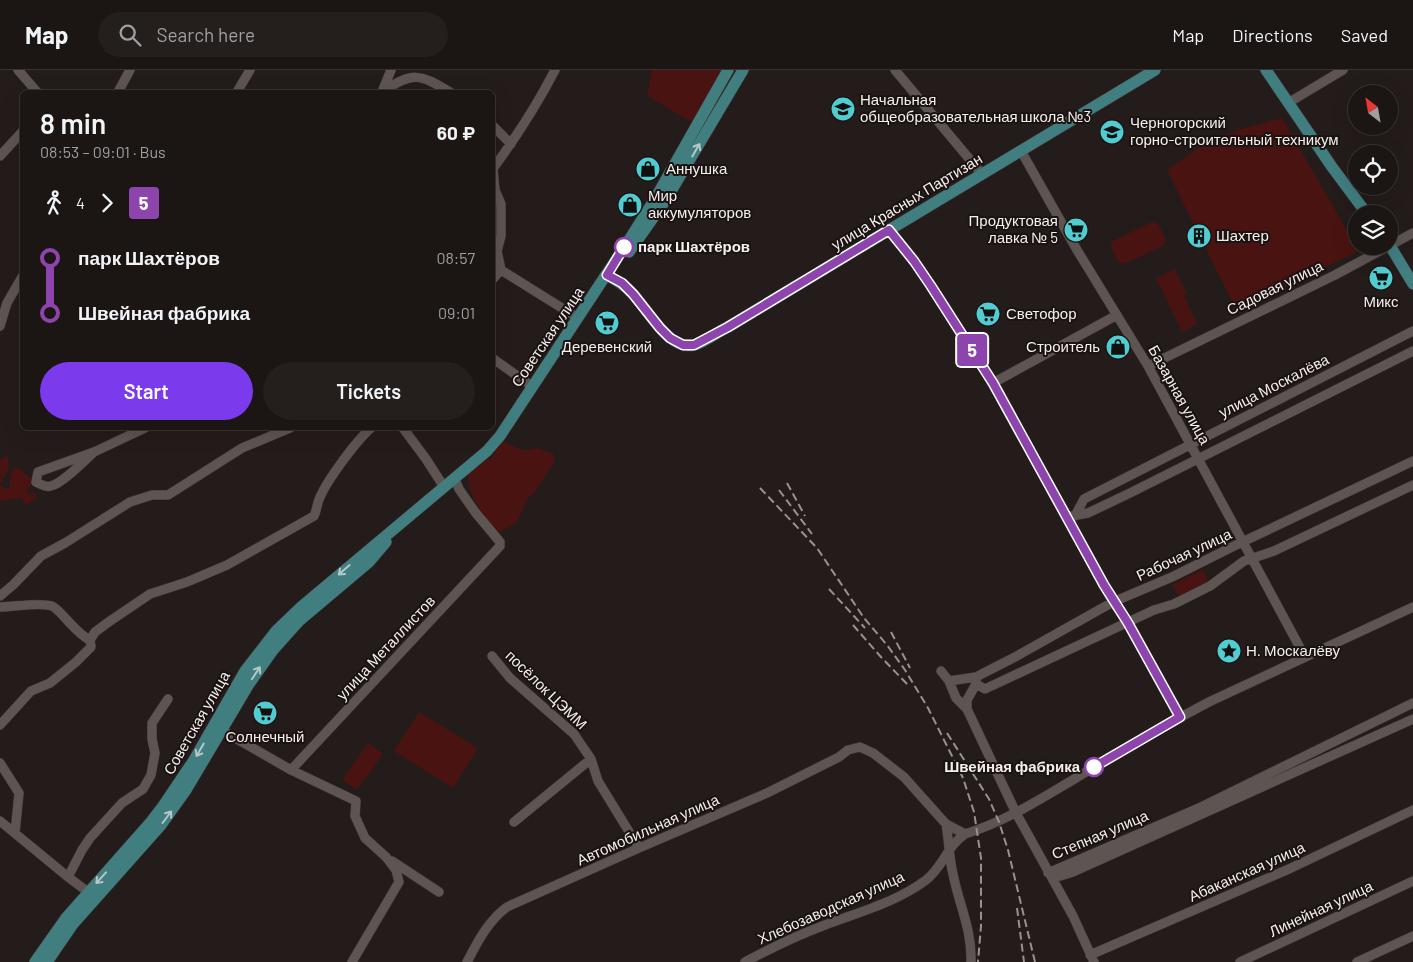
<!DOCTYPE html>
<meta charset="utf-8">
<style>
:root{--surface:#1b1514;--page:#241e1d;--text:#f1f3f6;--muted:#a09fa0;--line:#393434;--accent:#7c3aed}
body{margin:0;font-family:Barlow,sans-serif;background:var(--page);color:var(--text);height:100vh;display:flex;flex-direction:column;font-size:19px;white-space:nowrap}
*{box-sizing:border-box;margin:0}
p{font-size:16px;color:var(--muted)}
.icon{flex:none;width:28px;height:28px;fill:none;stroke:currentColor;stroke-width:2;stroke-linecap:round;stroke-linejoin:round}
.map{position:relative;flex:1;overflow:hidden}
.side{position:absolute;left:20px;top:20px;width:475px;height:340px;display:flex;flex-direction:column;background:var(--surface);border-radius:8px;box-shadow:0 5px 20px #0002,0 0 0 1px var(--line)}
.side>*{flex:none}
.badge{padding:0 10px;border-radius:4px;font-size:18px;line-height:32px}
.needle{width:32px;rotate:329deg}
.buttons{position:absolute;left:1348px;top:15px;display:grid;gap:10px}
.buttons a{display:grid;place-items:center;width:50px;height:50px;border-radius:50%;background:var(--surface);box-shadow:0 5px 20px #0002,0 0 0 1px var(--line);font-size:25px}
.map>.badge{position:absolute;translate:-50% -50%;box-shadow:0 0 0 2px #fff}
.legs{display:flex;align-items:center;gap:8px;height:55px;padding:0 20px;font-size:16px}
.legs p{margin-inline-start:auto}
.head{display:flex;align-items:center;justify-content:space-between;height:85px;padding:0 20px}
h1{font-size:28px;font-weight:600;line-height:38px}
.action{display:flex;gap:10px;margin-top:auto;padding:10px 20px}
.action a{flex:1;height:58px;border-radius:30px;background:var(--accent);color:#fff;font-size:20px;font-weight:600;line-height:58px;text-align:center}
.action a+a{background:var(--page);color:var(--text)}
ul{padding:0 20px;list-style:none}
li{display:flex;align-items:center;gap:18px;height:55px;font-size:19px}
li i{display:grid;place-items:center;width:8px;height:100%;margin:0 6px;background:currentColor}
li i::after{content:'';width:12px;height:12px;margin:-6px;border:4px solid;border-radius:50%;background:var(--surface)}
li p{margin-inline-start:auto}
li:first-child i{background:linear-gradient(#0000 50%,currentColor 0)}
li:last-child i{background:linear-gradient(currentColor 50%,#0000 0)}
header{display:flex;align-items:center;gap:30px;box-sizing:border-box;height:70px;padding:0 25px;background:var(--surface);border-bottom:1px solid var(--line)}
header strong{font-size:24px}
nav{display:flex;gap:28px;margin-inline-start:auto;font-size:18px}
.search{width:350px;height:45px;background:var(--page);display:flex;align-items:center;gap:12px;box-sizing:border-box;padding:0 18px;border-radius:28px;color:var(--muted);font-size:19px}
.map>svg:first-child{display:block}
.green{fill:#491311}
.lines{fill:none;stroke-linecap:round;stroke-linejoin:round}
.minor-casing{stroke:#403a39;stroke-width:10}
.major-casing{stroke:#403a39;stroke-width:12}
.minor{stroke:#5e5553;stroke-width:9}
.major{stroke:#417e80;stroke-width:11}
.rail{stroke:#989190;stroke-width:2;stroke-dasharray:8 4;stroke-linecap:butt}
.oneway{stroke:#b5c7c7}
.line-1-casing{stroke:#fff;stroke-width:11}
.line-1{stroke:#8e44ad;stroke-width:8}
.stop-1-dot{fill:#fff;stroke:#8e44ad;stroke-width:2.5}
.labels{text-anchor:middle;stroke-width:4;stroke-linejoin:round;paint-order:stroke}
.poi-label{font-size:15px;fill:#f4eeed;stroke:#1a1312;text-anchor:start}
.street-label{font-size:15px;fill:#f4eeed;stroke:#1a1312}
.stop-label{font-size:15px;font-weight:bold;fill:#f4eeed;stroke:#1a1312;text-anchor:start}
</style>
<header>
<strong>Map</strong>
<div class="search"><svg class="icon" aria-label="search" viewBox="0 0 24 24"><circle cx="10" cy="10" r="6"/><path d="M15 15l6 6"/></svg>Search here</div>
<nav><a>Map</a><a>Directions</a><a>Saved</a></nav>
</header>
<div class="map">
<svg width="1413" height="892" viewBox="0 0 1413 892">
<rect width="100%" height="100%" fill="#241c1b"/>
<path class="green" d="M652,0h69l-29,52 -45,-26z
M1282,48l77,133 -123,59 -69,-140 34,-24 36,-16z
M1152,152l6,2 8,16 -3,6 -39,18 -6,-2 -7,-15v-4l2,-2z
M1175,199l12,25 -3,2 13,28 -15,8 -26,-54z
M503,371l18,9h9l7,-2 16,5 2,8 -19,29 -8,8 -11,24 -13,8 -7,2c-13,-19 -29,-33 -29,-58l6,-7 7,-1 3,-7h6z
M7,386l2,4 -2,4 2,5 -9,15 4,4 5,1 2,-16 3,-6c7,1 13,8 18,13l-1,5 -3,3 -1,4 3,3 3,-2h3v5l-10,8 -4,-8 -22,3v-22l2,-5h-2v-14z
M1201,500h2l5,10 -1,2 -28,14 -6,-9v-2z
M419,642l59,36 -25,40 -59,-37z
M368,673l15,11 -26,36 -15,-10z"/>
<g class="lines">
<defs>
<path id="minor" d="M18,0l19,22
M895,0l87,104
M118,22l12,-22
M237,22l13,-22
M382,22c32,-21 37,-18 68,0
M382,22l9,-22
M1288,33l55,-33
M492,55l19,19
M1021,81l56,99 71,116 157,291
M0,86l22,-24
M493,99l2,21 6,14v32l-4,15 4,19
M492,100c25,-34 44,-63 63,-100
M889,160l25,31 17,25 59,93 123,223 15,21 52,94
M492,210l9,-10 77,48
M0,256l7,-23 15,-26
M492,288l41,29
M1148,296l187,-91 78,-42
M993,313l124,-68
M403,358l23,31 18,28
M94,382c-10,9 -31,31 -43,34 -6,2 -10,-2 -15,-4l2,-10 56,-20 51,-24
M1072,446l16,-3 42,-20 283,-142
M1075,446l9,-17 329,-168
M0,526l13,-11 28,-29 24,-13 65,-41 22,-7h16l74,-47 48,-20
M0,537c14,0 39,-5 52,-1 9,4 23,27 38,34
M492,586l18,22 64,56 17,25 7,22 41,67
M941,601l8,10
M976,614v-7l39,-20 98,-55 59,-25 64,-32 177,-84
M967,639l-11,-11 -7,-17 27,-4
M0,655l31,-34 19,-8 26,-21 15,-15 -1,-7 5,-8 15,-11 40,-27 37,-12 40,-17 87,-49c3,-6 3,-13 6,-19 8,-18 36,-56 51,-69
M216,657l75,43 65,31 -1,15 10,22 21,19 10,13 3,12 -47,80
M0,693l19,30 -4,40
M291,700l209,-224v-4l-25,-30 -16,-23 -4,-10
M0,751l68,56 20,15
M514,752l77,-63
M946,754c3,17 3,34 7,50 6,31 19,55 18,88
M392,791l47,31
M1048,803l151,-65 214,-105
M1048,803l12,3 13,-4 340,-153
M68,807l14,-27 8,-12 32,-35 21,-14 8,-14 4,-22 -3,-14v-16l16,-24
M1090,885l199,-86 124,-59
M467,892c11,-21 21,-41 40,-55l132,-59 128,-55 72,-36 9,-7 12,-3 13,6 31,24 42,47 19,10c39,-12 72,-33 106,-53 46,-28 92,-55 140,-80l202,-94
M745,892c26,-14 53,-27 80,-37 34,-13 72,-23 101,-45 18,-14 20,-33 39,-46
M1094,892l-21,-46 -57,-103 -49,-104v-9l9,-16 9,5 169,-79 20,-6 36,-18 34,-25 30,-10 139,-66
M1240,892l173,-81
M1357,892l56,-26"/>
<path id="major" d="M1266,0l66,97 35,47
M1389,174l24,40
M629,182l38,-54 76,-128
M607,205c9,5 18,10 25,18 15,15 36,58 62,52 11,-3 23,-13 34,-18l427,-257
M35,892l31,-44 84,-95 13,-17 31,-46 51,-89 31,-40 25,-24 186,-156 13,-15 129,-196 26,-41 73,-129
M47,892l26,-38 88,-99 25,-35 63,-106 24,-34 26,-29 70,-59 17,-20"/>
</defs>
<use href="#minor" class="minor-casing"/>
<use href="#major" class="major-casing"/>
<use href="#minor" class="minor"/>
<use href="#major" class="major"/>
<path class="rail" d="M787,413l18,33
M760,418l57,60 47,70 23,27 18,25 23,38 35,70 11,34 7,46v68l-3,36
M779,420l33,44
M829,519l36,39
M853,555l28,32 28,29
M891,562l19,36
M947,663l42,66 10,23 9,28 27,112
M1017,838l7,54"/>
</g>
<defs><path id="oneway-shaft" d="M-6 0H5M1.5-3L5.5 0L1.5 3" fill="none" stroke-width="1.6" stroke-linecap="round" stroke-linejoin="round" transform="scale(1.25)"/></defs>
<g class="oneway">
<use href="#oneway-shaft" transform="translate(696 80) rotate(-60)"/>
<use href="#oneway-shaft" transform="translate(344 500) rotate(139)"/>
<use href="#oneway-shaft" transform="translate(256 603) rotate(-56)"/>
<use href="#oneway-shaft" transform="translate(200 680) rotate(120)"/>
<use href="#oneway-shaft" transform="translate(167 747) rotate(-53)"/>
<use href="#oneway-shaft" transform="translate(101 808) rotate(132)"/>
</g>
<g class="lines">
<defs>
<path id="line-1" d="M624,177l-17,28 15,8 11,11 27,34 10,10 13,7h11l34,-18 161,-97 25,31 17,25 62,97 111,202 24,38 52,94 -86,50"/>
</defs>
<use href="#line-1" class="line-1-casing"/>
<use href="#line-1" class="line-1"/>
</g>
<defs>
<symbol id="school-disc" viewBox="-11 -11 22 22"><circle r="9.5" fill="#51ccd1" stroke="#1a1312"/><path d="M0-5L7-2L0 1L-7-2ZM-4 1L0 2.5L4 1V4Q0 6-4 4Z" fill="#111"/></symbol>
<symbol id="university-disc" viewBox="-11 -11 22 22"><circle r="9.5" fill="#51ccd1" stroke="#1a1312"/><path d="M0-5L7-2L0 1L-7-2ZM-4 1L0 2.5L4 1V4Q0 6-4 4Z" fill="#111"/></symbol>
<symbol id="shop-disc" viewBox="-11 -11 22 22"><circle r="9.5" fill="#51ccd1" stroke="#1a1312"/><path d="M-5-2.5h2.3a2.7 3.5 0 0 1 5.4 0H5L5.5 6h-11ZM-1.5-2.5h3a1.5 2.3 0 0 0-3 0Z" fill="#111"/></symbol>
<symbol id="supermarket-disc" viewBox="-11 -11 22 22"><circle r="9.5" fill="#51ccd1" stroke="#1a1312"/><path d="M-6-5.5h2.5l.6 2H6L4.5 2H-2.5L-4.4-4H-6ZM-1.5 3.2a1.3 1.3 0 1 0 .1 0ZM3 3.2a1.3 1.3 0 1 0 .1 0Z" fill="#111"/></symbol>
<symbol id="building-disc" viewBox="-11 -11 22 22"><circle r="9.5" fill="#51ccd1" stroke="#1a1312"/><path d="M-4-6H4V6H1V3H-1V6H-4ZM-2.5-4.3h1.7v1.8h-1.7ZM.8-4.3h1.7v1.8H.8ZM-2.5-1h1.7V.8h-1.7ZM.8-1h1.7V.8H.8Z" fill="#111"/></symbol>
<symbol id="sight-disc" viewBox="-11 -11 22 22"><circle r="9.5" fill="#51ccd1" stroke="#1a1312"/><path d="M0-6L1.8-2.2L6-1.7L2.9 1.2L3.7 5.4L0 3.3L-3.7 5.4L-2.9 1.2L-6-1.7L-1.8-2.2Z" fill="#111"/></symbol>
</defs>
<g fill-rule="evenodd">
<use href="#school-disc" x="829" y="25" width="28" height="28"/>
<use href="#university-disc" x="1098" y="48" width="28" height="28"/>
<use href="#shop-disc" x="634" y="85" width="28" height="28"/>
<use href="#shop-disc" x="616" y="121" width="28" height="28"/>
<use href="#supermarket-disc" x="1062" y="146" width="28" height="28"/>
<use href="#building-disc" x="1185" y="152" width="28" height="28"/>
<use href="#supermarket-disc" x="1367" y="194" width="28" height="28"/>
<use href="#supermarket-disc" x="974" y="230" width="28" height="28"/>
<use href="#supermarket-disc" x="593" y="239" width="28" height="28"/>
<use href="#shop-disc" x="1104" y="263" width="28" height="28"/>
<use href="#sight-disc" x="1215" y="567" width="28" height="28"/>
<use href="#supermarket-disc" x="251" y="629" width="28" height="28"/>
</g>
<g class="stop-1-dot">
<circle cx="624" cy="177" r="9"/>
<circle cx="1094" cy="697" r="9"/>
</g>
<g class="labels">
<g class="poi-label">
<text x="860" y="35">Начальная<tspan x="860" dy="17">общеобразовательная школа №3</tspan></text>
<text x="1130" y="58">Черногорский<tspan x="1130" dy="17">горно-строительный техникум</tspan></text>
<text x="666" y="104">Аннушка</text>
<text x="648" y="131">Мир<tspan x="648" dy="17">аккумуляторов</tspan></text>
<text x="1058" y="156" text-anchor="end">Продуктовая<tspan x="1058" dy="17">лавка № 5</tspan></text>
<text x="1216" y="171">Шахтер</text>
<text x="1381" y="237" text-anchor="middle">Микс</text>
<text x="1006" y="249">Светофор</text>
<text x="607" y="282" text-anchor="middle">Деревенский</text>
<text x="1100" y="282" text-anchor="end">Строитель</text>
<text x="1246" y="586">Н. Москалёву</text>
<text x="265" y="672" text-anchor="middle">Солнечный</text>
</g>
<g class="street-label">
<text transform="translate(907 132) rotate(-31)" y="5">улица Красных Партизан</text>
<text transform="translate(1275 218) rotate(-26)" y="5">Садовая улица</text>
<text transform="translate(548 267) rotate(-56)" y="5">Советская улица</text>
<text transform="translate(1274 316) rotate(-27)" y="5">улица Москалёва</text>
<text transform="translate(1179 325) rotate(61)" y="5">Базарная улица</text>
<text transform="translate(1184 485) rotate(-25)" y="5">Рабочая улица</text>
<text transform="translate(386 578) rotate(-47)" y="5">улица Металлистов</text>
<text transform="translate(546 620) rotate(44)" y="5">посёлок ЦЭММ</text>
<text transform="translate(197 653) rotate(-60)" y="5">Советская улица</text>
<text transform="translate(648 760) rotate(-24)" y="5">Автомобильная улица</text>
<text transform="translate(1100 765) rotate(-23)" y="5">Степная улица</text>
<text transform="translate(1247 802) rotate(-24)" y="5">Абаканская улица</text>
<text transform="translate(831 838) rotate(-24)" y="5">Хлебозаводская улица</text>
<text transform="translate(1321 839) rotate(-25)" y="5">Линейная улица</text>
</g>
<g class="stop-label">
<text x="638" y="182">парк Шахтёров</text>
<text x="1080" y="702" text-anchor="end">Швейная фабрика</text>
</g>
</g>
</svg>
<div class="buttons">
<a><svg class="needle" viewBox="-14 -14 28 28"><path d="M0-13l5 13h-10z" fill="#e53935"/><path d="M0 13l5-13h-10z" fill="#a09fa0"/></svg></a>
<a><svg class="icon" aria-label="locate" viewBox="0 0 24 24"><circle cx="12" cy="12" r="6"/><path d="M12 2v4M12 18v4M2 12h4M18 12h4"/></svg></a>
<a><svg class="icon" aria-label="layers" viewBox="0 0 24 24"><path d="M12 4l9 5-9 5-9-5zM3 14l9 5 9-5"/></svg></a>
</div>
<b class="badge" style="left:972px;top:280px;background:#8e44ad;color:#fff">5</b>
<section class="side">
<div class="head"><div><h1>8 min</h1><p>08:53 – 09:01 · Bus</p></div><b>60 ₽</b></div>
<div class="legs"><svg class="icon" aria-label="walk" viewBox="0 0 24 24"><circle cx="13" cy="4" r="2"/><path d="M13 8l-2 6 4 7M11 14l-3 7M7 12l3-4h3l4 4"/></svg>4<svg class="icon" aria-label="forward" viewBox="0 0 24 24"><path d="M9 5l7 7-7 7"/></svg><b class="badge" style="background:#8e44ad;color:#fff">5</b></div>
<ul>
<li><i style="color:#8e44ad"></i><b>парк Шахтёров</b><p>08:57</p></li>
<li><i style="color:#8e44ad"></i><b>Швейная фабрика</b><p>09:01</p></li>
</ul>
<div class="action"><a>Start</a><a>Tickets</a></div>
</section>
</div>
